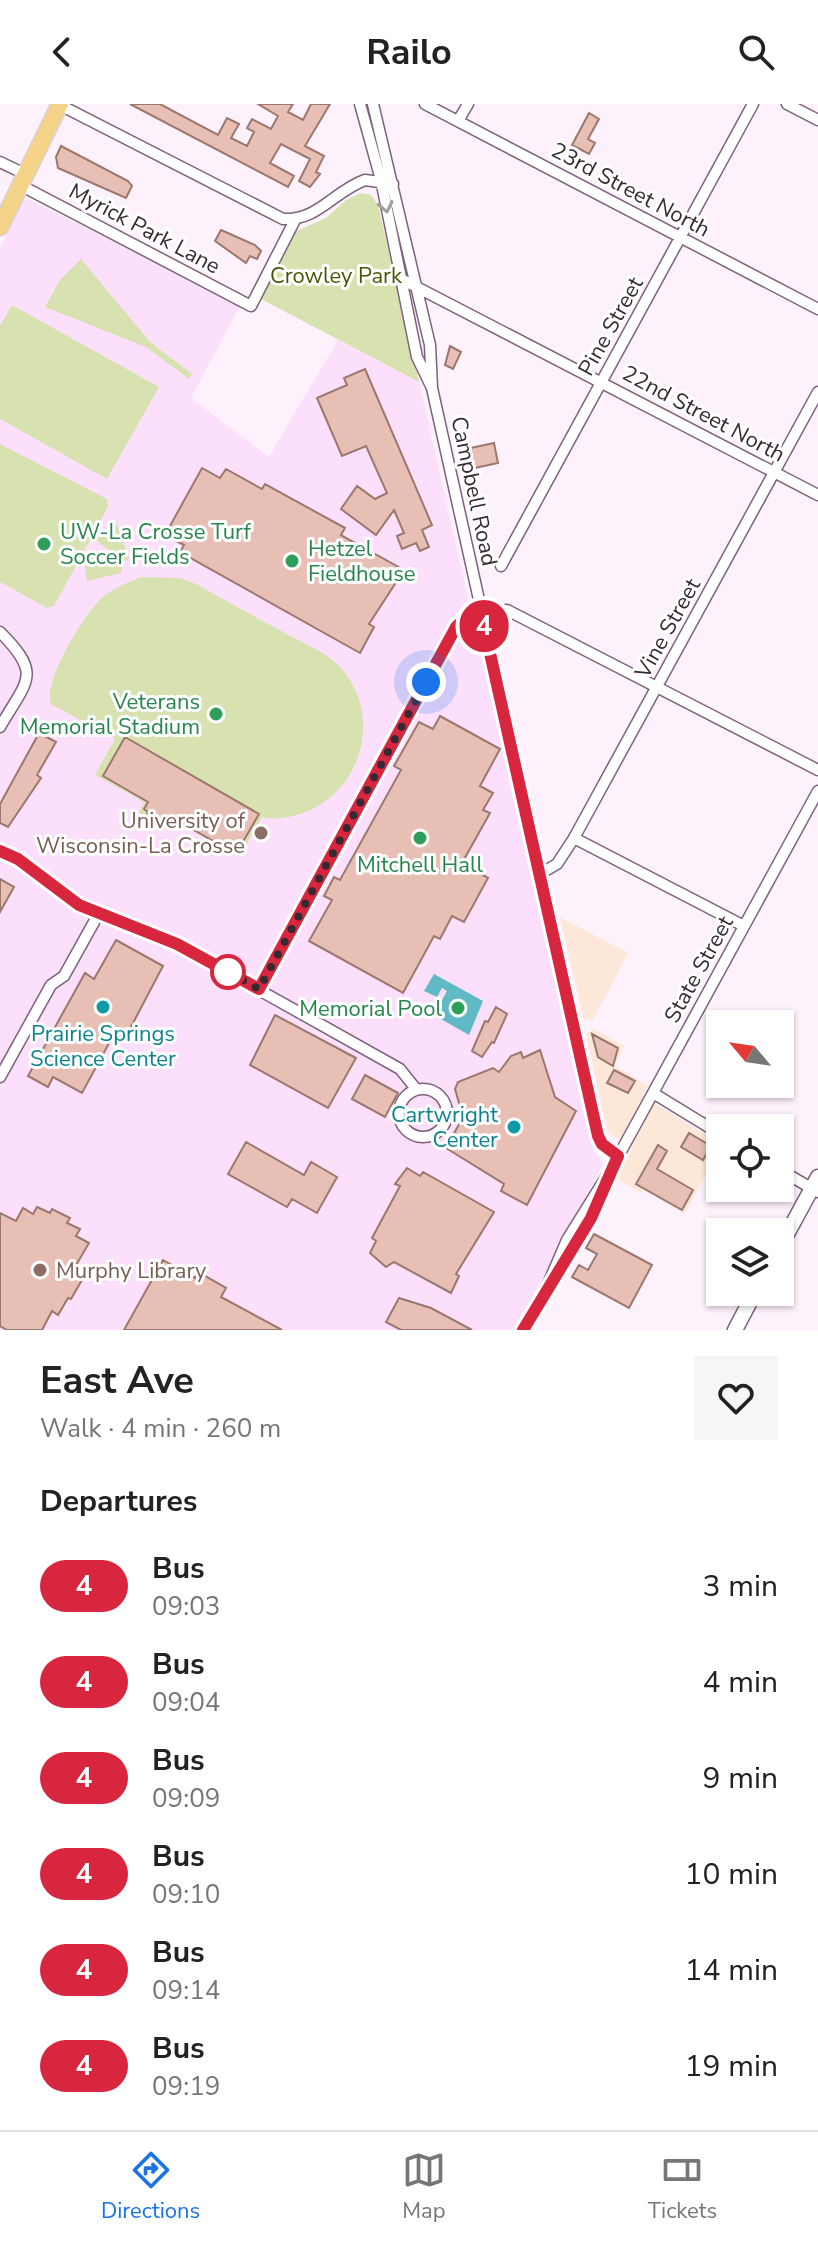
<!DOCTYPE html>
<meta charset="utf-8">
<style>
:root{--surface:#fff;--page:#f6f6f6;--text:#222;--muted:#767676;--line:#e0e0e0;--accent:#1a73e8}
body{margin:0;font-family:"Nunito Sans",sans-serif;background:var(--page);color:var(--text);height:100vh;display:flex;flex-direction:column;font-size:30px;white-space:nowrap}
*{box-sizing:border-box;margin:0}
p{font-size:26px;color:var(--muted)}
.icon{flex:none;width:44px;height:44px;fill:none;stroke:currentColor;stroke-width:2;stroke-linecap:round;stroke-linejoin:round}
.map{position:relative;height:1226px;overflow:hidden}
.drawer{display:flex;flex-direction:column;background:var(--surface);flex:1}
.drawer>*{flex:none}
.badge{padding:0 16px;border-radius:26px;font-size:28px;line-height:52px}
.needle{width:52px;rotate:299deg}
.controls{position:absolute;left:706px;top:906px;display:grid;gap:16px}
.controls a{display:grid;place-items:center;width:88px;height:88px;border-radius:0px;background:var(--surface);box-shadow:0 2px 6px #0004;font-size:40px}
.you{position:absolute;width:40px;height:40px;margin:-20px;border:6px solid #fff;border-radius:50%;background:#1a73e8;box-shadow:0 0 0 12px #1a73e833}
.map>.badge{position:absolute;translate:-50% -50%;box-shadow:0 0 0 4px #fff}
h2{padding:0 40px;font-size:30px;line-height:72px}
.round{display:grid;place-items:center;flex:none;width:84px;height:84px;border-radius:0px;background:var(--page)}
.head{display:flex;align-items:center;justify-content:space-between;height:136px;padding:0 40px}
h1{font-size:38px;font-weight:700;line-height:60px}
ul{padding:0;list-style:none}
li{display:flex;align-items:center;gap:24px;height:96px;padding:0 40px}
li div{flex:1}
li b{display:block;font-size:30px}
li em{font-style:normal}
li .badge{min-width:88px;font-weight:700;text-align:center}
header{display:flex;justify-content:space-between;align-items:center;height:104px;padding:0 40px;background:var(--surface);font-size:36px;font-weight:700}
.tabs{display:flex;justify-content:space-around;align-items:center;height:112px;border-top:2px solid var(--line);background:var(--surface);font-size:22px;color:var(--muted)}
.tabs a{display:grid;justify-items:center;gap:4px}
.tabs .selected{color:var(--accent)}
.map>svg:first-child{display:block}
.commercial{fill:#fce7d8}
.built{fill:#fcdffa}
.green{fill:#d8e2b1}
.water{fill:#5fbac6}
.building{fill:#e7bfb4;stroke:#9c776d;stroke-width:2}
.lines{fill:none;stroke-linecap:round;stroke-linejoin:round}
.street-casing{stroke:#7d627b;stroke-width:13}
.secondary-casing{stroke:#7d627b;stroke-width:17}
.primary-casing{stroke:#d7d4d6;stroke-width:19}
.street{stroke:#fff;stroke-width:10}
.secondary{stroke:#fff;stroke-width:14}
.primary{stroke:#f4d389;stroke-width:16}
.oneway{stroke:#a49fa4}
.line-casing{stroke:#fff;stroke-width:18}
.line{stroke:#d7263d;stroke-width:12}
.walk{stroke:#352a34;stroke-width:8;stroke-dasharray:0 14.4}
.leisure-dot{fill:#2e9e5b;stroke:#fff;stroke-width:3}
.education-dot{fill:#8d6e63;stroke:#fff;stroke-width:3}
.stop-dot{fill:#fff;stroke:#d7263d;stroke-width:4}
.culture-dot{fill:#0f9aa8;stroke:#fff;stroke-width:3}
.labels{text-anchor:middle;stroke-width:6;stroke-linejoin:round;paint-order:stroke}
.street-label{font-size:22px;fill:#352a34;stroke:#fff}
.park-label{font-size:22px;fill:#4c5507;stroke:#fff}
.leisure-label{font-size:22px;fill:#27864d;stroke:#fff;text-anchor:start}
.education-label{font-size:22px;fill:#785e54;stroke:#fff;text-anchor:end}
.culture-label{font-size:22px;fill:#0d838f;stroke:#fff}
</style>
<header><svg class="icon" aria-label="back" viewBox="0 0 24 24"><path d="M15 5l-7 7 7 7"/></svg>Railo<svg class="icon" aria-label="search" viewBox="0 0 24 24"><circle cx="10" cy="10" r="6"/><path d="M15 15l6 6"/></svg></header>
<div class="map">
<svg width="818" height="1226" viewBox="0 0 818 1226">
<rect width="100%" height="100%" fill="#fdf1fc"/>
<path class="commercial" d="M560,813l68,36 -35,67 -9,-1z
M594,925l30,17 -10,19 34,21 -6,10 78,47v7l-36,64 -40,-25 -3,4 -25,-15 17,-31 -25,-14 -22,-99z"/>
<path class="built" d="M27,95l214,105 -50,94 78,59 69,-117 81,42 174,767 10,15 -88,166h-515v-1081l22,-47z"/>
<path class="green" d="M360,89l11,2 7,10 41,177 -160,-84 35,-66 32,-14 20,-18z
M81,155l69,83 42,32 -3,5 -43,-32 -101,-40 15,-27z
M12,201l147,82 -52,92 -107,-60v-93z
M0,340l107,55 1,8 -54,99 -7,2 -47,-26z
M117,420l12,35 -4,2 -30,-21z
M89,449l33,14 -1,6 -34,8 -2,-14z
M141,473l39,1 16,6c30,17 61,34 91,50 14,8 31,15 43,24 44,35 43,98 5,135 -17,17 -49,30 -73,24l-23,40 -67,-38 -6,9 -27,-15 5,-11 -49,-27 20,-36 -64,-35c-8,-22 32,-89 51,-106 11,-10 25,-15 39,-21z"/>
<path class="water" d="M434,870l49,27 -14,34 -35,-20 13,-24 -5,-3 -5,9 -13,-6z"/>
<path class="building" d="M130,0h30l58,31 9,-17 12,6 -8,14 16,8 7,-14 -7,-4 5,-9 19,10 7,-13 -20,-12h35l-5,8 15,8 8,-16h19l-25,42 19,10 -8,16 4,2 -10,13 -11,-6 11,-22 -29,-15 -11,19 24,13 -6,11z
M589,9l10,6 -11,20 7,4 -6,11 -17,-9z
M61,42l67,35 4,5 -6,12 -68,-30 -2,-11z
M221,126l34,15 6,6 -4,8 -7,-3 -4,7 -31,-22z
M450,242l11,6 -8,17 -8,-4z
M365,265l67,156 -10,5 7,17 -9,4 -4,-8 -14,6 -5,-13 7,-3 -10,-23 -18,25 -35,-26 16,-23 18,13 12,-6 -21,-47 -24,10 -25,-58 30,-13 -3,-7z
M494,339l4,20 -28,6 -4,-20z
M202,364l18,10 6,-9 36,20 3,-5 80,44 -4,7 63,35 -35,54 5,3 -14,26 -180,-101 4,-7 -19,-10z
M440,612l60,33 -20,37 13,7 -10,17 7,3 -28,50 26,15 -24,44 -12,-6 -12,23 -6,-3 -31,57 -94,-52 23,-41 -8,-4 10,-19 6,3 61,-110 -7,-4 25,-44 14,7z
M39,629l17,9 -19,33 4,3 -33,49 -8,-4v-19z
M125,633l134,77 -23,40 -67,-38 -3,6 -6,-3 -2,4 -12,-7 2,-4 -4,-3 4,-7 -45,-26z
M0,775l14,8 -14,25z
M116,836l47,26 -40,76 -10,-6 -31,57 -29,-16 -5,10 -20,-11 57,-103 9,6z
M496,903l11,7 -13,29 -2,-1 -10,15 -10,-6 13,-30 3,1z
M275,911l81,43 -28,50 -78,-43z
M592,930l26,14 -5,18 -15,-9z
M540,946l15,47 21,14 -49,94 -26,-14 3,-7 -58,-36 17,-31 -8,-28 3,-7 35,-14 6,4 12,-16 10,-4 2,6z
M614,966l21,11 -7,12 -21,-10z
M365,971l33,18 -13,24 -33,-18z
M689,1029l22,13 -8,14 -22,-13z
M246,1038l58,33 7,-13 26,15 -20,36 -25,-14 -5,8 -59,-33z
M658,1041l9,6 -10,18 36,21 -11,20 -46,-26z
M407,1064l13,8 3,-4 71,40 -38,62 3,2 -8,17 -57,-31 -8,5 -16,-14 6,-12 -4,-3 28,-52 -5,-2z
M37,1103l13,6 2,-4 18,9 -3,5 13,6 -4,7 13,7 -14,24 11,6 -15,26 -3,-1 -10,17 -6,-4 -10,19h-35l-7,-4v-113l16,8 7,-13 10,6z
M594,1130l58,31 -23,43 -57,-31 7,-12 9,5 9,-16 -11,-6z
M163,1156l32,18 3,-6 28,16 -5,9 61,33h-158z
M399,1194l32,10 41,22h-71l-15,-8z"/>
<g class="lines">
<defs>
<path id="street" d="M360,0l21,76 36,177 15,31 166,748 4,8 16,12
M373,0l57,241 2,43
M425,0l393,205
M787,0l31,16
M60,1l223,114c35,2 51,-28 82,-39l28,4
M458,17l10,-17
M0,58l25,12
M20,81l231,121 44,-86
M401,175l417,216
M501,462l252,-462
M0,528c43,43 27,48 0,95
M574,734l170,88
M0,747l18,8 61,46 98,39 223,125 16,20
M540,770l17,-10 17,-26 244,-446
M259,885l197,-362 11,-10 40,-7 311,160
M0,973l51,-92 13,-9 30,-54
M399 1009a24 24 0 1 1 48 0a24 24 0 1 1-48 0Z
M653,989l67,41
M780,1066l38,22
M560,1163l31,-49 12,-28
M548,1180l19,-44 46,-74 205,-375
M523,1226l28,-50"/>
<path id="secondary" d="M780,1143l38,-70
M735,1226l20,-38"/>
<path id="primary" d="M0,123l60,-123"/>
</defs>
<use href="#street" class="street-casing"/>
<use href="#secondary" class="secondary-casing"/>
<use href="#primary" class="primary-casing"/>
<use href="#street" class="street"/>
<use href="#secondary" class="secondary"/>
<use href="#primary" class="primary"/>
</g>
<defs><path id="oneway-chevron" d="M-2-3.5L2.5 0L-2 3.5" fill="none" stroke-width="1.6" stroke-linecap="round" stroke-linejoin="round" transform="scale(2)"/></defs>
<use class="oneway" href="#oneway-chevron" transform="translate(386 103) rotate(78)"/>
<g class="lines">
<defs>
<path id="line" d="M0,747l18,8 61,46 98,39 82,45 197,-362 11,-10 14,-4 117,523 4,8 16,12 -27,62 -68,112"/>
</defs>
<use href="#line" class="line-casing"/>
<use href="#line" class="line"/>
<path class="walk" d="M228,868l-5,-3 36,20 167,-307"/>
</g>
<g class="leisure-dot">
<circle cx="44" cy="440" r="8"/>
<circle cx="292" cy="457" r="8"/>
<circle cx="216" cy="610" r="8"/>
<circle cx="420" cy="734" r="8"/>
<circle cx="458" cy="904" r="8"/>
</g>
<g class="education-dot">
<circle cx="261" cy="729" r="8"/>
<circle cx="40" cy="1166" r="8"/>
</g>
<circle class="stop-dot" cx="228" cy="868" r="16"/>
<g class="culture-dot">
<circle cx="103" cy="903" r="8"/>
<circle cx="514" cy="1023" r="8"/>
</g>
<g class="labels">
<g class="street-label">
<text transform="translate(631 85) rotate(28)" y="8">23rd Street North</text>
<text transform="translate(145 124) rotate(28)" y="8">Myrick Park Lane</text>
<text transform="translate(610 222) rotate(-61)" y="8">Pine Street</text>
<text transform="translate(704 309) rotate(28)" y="8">22nd Street North</text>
<text transform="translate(475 387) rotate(78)" y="8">Campbell Road</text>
<text transform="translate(667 524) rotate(-61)" y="8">Vine Street</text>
<text transform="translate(698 865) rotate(-61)" y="8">State Street</text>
</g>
<g class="park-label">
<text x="336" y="179">Crowley Park</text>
</g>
<g class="leisure-label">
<text x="60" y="435">UW-La Crosse Turf<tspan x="60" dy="25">Soccer Fields</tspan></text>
<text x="308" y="452">Hetzel<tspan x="308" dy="25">Fieldhouse</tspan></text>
<text x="200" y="605" text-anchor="end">Veterans<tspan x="200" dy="25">Memorial Stadium</tspan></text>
<text x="420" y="768" text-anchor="middle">Mitchell Hall</text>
<text x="442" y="912" text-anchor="end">Memorial Pool</text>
</g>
<g class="education-label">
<text x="245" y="724">University of<tspan x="245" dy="25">Wisconsin-La Crosse</tspan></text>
<text x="56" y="1174" text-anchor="start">Murphy Library</text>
</g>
<g class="culture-label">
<text x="103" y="937">Prairie Springs<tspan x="103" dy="25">Science Center</tspan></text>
<text x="498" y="1018" text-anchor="end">Cartwright<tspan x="498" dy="25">Center</tspan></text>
</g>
</g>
</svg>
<div class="controls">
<a><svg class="needle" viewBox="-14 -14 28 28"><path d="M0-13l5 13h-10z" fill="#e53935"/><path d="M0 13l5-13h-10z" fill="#767676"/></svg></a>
<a><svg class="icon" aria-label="locate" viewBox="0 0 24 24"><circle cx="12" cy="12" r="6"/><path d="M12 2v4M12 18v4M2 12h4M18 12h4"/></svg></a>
<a><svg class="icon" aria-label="layers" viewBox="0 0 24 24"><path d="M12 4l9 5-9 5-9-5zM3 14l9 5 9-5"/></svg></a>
</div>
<div class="you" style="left:426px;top:578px"></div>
<b class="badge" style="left:484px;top:522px;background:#d7263d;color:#fff">4</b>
</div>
<section class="drawer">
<div class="head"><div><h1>East Ave</h1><p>Walk · 4 min · 260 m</p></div><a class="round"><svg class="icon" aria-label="heart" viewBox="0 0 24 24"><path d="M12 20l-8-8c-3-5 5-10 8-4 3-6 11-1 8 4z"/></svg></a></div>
<h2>Departures</h2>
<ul>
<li><span class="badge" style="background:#d7263d;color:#fff">4</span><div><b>Bus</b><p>09:03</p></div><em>3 min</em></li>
<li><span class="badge" style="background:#d7263d;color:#fff">4</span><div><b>Bus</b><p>09:04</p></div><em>4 min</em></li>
<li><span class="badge" style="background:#d7263d;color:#fff">4</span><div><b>Bus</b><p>09:09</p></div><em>9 min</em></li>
<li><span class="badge" style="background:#d7263d;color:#fff">4</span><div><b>Bus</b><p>09:10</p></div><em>10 min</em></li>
<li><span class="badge" style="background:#d7263d;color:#fff">4</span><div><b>Bus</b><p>09:14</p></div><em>14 min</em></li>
<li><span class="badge" style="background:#d7263d;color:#fff">4</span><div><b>Bus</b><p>09:19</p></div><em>19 min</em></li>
</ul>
</section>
<nav class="tabs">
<a class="selected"><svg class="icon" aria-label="directions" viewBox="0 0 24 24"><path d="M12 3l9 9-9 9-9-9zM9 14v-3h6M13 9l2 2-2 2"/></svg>Directions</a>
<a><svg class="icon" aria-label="map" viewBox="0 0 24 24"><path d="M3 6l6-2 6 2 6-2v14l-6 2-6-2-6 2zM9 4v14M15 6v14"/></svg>Map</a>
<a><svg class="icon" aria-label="tickets" viewBox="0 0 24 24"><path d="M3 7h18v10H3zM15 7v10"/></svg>Tickets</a>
</nav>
